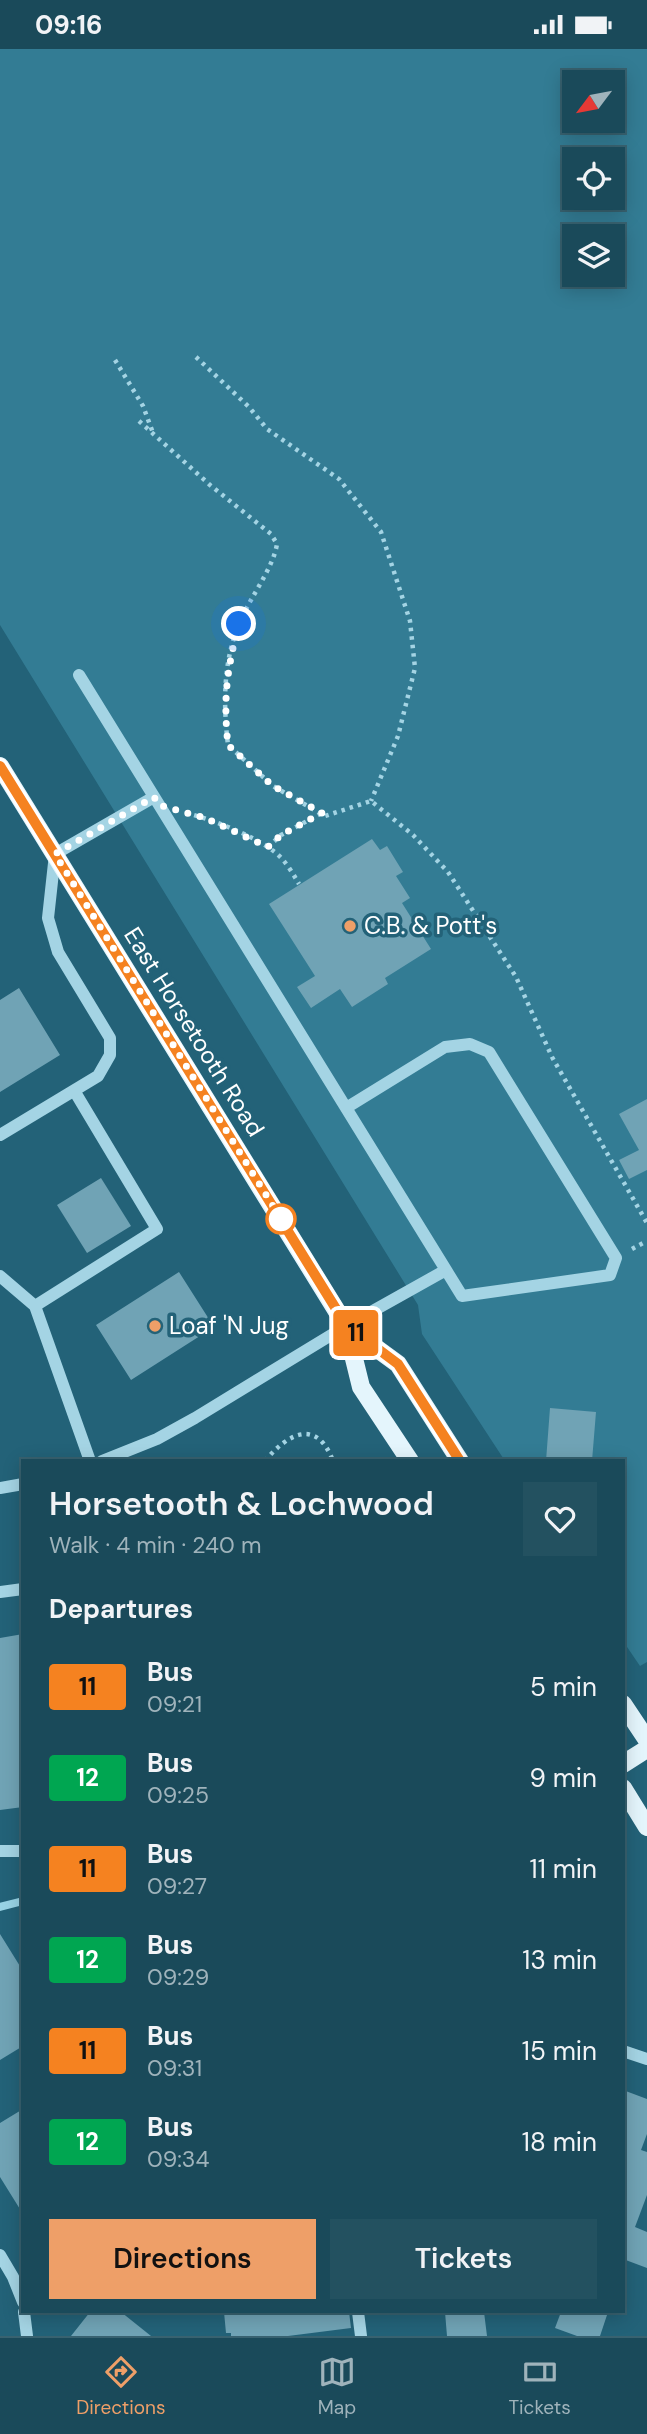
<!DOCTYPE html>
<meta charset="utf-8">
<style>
:root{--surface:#1a4a5a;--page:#235160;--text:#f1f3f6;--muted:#9fb3bb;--line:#386270;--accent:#ee9f68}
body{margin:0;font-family:"DM Sans",sans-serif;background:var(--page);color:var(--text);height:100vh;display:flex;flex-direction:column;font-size:26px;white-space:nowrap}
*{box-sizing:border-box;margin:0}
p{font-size:23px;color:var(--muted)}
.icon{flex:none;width:38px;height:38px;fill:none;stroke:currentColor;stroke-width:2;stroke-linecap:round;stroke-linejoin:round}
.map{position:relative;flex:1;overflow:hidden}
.sheet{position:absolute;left:21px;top:1410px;width:604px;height:854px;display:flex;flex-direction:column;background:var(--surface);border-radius:0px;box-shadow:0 4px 18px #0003,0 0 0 2px var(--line)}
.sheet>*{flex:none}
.badge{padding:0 14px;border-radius:5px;font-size:24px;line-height:46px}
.needle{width:46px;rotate:238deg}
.buttons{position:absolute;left:562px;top:21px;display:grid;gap:14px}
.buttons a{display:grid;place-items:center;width:63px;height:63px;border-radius:0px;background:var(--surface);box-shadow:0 4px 18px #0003,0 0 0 2px var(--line);font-size:35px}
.you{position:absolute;width:35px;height:35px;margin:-18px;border:5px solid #fff;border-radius:50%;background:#1a73e8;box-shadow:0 0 0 10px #1a73e833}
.map>.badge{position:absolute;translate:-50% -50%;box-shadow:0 0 0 4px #fff}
h2{padding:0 28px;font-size:26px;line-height:63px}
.round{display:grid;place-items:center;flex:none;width:74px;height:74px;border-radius:0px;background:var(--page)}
.summary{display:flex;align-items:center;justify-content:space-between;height:119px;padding:0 28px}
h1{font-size:33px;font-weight:600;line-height:52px}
.cta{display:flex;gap:14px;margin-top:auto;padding:14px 28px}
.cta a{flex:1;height:80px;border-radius:0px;background:var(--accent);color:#111;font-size:28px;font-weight:600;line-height:80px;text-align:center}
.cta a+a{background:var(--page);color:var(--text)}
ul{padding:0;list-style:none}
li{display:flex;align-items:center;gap:21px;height:91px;padding:0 28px}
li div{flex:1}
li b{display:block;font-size:26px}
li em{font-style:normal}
li .badge{min-width:77px;font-weight:700;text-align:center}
.status{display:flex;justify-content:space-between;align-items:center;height:49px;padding:0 35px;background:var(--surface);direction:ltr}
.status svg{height:19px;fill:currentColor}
.dock{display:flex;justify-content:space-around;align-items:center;height:98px;border-top:2px solid var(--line);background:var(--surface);font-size:19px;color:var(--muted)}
.dock a{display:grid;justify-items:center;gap:4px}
.dock .selected{color:var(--accent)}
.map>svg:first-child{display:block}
.green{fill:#337c94;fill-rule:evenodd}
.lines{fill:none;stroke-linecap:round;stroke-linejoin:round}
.stream{stroke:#98d3e5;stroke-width:8}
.building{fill:#70a3b5}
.path{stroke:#a4d4e4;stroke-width:4.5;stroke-dasharray:3.5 5;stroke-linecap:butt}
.minor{stroke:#a4d4e4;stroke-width:12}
.major{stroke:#e4f5fc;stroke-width:18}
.line-casing{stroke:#fff;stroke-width:16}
.line{stroke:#f58220;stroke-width:10}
.walk{stroke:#fff;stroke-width:7;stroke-dasharray:0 12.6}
.poi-dot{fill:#ee9f68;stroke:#236278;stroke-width:2.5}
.stop-dot{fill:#fff;stroke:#f58220;stroke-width:3.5}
.labels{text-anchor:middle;stroke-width:7;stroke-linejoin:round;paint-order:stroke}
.poi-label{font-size:24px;fill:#fff;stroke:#236278;text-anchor:start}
.street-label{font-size:24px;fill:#fff;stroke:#236278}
</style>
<div class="status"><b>09:16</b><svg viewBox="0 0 49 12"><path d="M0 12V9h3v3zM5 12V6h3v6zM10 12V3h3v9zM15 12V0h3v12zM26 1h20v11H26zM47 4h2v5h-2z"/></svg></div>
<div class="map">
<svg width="647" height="2287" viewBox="0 0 647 2287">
<rect width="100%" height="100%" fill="#236278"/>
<path class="green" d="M0,0h647v1613l-7,4 -17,-25v-180h-118l-83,-127 -4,-29 -418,-680zM574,33h38v39h-38zM574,110h38v39h-38zM574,187h38v39h-38z"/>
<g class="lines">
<path class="stream" d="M0,1858l23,-6"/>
</g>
<path class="building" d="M372,790l8,11 7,-4 16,26 -7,4 14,22 -8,5 29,46 -46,29 3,6 -36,23 -12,-18 -29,19 -14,-21 18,-11 -46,-72z
M19,939l41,67 -60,37v-92z
M647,1050v71l-18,9 -10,-19 20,-10 -20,-36z
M101,1129l30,48 -44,27 -30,-48z
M179,1223l35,55 -83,53 -35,-55z
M550,1359l46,4 -4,49h-46z
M23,1585v173l-23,3v-172z
M0,1885l23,37v75l-23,14z
M623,2041l24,9v35l-6,16 6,2v43l-12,32 12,5v36l-24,-9z
M23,2060v105l-23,-37v-54z
M90,2263h31l30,24h-80z
M224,2263h125l2,16 -63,8h-57v-3h-5z
M445,2263h39l3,24h-40z
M561,2263h47l-8,24h-23l-22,-8z"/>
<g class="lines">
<path class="path" d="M196,308l53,50 18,22 72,50 42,53 29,89 5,47 -17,68 -27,65
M115,311l28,46 10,27
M139,372l71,64 61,49 6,10c-4,25 -27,53 -37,78 -17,38 -17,82 -12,123l45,41 52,30 46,-15 42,34 35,37 68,105 36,80 95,166
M186,764c25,6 66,22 86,37 12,8 20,22 27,34
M268,798l13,-12 41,-22
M632,1200l15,-8
M265,1412c23,-28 52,-43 68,0"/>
<path class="minor" d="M79,626l367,595 -100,56 -151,92 -38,21 -55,22
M346,1059l99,-61 25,-3 19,8 127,206 -6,17 -148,21 -16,-26
M0,1086l98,-59 12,-21v-17l-52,-86 -10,-34 7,-64 99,-57
M0,1227l35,30 55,155
M35,1257l122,-77 -82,-137
M0,1439l23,-4
M0,1543l23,-3
M0,1802h23
M623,2002l24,8
M0,2206l13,22 10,25
M24,2263l3,24
M358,2263l3,24"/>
<path class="major" d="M0,717l346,560 15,61 49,74
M346,1277l52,38 62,97
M623,1655l24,36
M623,1715l24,-15
M623,1739l24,39"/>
</g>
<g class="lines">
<defs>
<path id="line" d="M0,717l346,559 52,39 62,97"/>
</defs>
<use href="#line" class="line-casing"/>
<use href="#line" class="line"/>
<path class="walk" d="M239,575c-12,45 -16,74 -11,121l45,41 49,27 -41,22 -13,12 -63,-29 -46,-13 -5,-8 -99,57 226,365"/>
</g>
<g class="poi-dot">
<circle cx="350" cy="877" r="7"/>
<circle cx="155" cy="1277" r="7"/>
</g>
<circle class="stop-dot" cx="281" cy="1170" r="14"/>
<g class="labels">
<g class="poi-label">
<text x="364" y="885">C.B. &amp; Pott's</text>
<text x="169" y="1285">Loaf 'N Jug</text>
</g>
<g class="street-label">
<text transform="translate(194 983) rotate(58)" y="8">East Horsetooth Road</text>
</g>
</g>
</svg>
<div class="buttons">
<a><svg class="needle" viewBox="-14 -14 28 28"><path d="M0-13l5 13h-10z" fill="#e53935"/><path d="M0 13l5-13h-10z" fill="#9fb3bb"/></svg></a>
<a><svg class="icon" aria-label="locate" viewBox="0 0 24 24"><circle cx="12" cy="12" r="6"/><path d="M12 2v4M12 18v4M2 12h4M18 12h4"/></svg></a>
<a><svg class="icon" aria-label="layers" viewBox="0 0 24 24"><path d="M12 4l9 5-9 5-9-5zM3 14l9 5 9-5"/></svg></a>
</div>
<div class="you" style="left:239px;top:575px"></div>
<b class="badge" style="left:356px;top:1284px;background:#f58220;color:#111">11</b>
<section class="sheet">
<div class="summary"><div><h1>Horsetooth &amp; Lochwood</h1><p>Walk · 4 min · 240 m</p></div><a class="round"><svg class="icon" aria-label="heart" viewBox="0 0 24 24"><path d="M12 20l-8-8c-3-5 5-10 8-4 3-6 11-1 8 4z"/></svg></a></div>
<h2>Departures</h2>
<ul>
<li><span class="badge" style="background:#f58220;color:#111">11</span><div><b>Bus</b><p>09:21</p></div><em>5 min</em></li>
<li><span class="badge" style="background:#00a651;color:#fff">12</span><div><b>Bus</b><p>09:25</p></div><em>9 min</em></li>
<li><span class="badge" style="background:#f58220;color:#111">11</span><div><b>Bus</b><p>09:27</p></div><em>11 min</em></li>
<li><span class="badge" style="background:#00a651;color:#fff">12</span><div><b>Bus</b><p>09:29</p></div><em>13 min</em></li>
<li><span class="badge" style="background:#f58220;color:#111">11</span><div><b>Bus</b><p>09:31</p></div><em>15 min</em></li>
<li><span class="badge" style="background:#00a651;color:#fff">12</span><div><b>Bus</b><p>09:34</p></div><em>18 min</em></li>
</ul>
<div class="cta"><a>Directions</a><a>Tickets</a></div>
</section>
</div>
<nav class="dock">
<a class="selected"><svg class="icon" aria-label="directions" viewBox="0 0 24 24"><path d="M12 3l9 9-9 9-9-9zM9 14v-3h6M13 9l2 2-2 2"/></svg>Directions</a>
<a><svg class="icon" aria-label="map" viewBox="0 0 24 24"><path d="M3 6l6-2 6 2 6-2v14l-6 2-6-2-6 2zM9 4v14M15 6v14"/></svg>Map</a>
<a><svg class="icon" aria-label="tickets" viewBox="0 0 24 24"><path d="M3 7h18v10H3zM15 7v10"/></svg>Tickets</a>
</nav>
